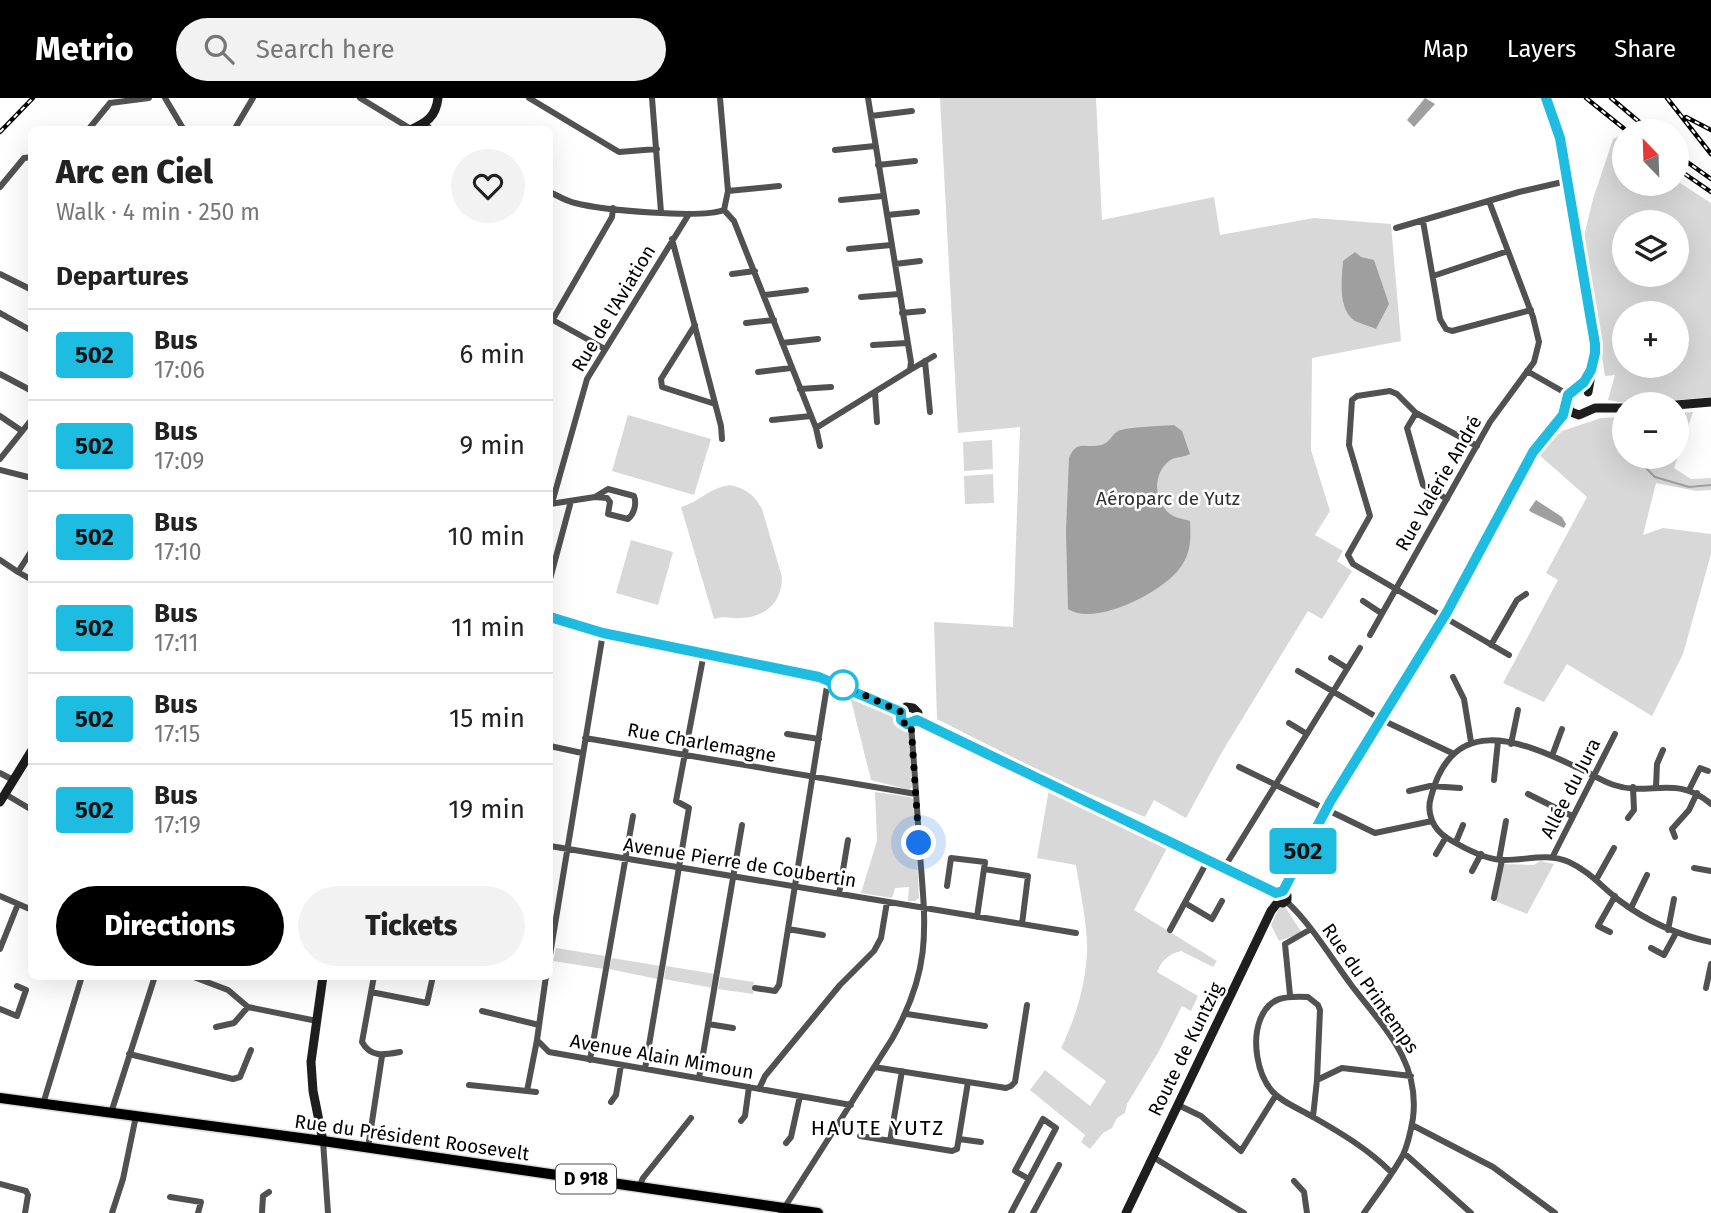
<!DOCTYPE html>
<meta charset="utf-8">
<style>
:root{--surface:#fff;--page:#f2f2f2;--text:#222;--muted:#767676;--line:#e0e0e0;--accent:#000}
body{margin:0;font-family:"Fira Sans",sans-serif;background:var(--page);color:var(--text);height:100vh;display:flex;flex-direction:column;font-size:26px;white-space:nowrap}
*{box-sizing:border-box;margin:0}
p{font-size:23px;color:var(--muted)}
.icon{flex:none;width:38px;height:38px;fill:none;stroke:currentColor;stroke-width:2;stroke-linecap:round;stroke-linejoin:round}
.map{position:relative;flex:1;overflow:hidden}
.details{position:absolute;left:28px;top:28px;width:525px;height:854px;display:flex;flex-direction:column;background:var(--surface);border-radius:10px;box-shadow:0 7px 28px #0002}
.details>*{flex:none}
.badge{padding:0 14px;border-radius:5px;font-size:24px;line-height:46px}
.needle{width:46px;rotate:337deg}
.buttons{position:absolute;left:1612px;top:21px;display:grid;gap:14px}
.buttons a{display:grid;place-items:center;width:77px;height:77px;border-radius:50%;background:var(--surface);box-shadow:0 7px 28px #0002;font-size:35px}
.you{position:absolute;width:35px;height:35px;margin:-18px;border:5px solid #fff;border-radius:50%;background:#1a73e8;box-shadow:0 0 0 10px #1a73e833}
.map>.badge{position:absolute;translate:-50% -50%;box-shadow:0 0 0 4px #fff}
h2{padding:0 28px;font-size:26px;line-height:63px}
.round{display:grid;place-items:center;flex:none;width:74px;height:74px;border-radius:37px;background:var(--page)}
.overview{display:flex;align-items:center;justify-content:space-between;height:119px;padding:0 28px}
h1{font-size:33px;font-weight:800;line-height:52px}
.primary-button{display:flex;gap:14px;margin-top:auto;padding:14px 28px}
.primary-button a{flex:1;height:80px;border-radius:42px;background:var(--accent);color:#fff;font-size:28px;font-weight:800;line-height:80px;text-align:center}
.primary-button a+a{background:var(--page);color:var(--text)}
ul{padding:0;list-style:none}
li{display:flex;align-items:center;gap:21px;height:91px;padding:0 28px;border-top:2px solid var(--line)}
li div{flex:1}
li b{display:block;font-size:26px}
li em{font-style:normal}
li .badge{min-width:77px;font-weight:700;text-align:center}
header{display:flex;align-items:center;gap:42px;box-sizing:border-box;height:98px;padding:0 35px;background:var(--accent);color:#fff}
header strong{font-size:33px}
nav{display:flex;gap:38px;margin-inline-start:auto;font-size:24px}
.search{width:490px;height:63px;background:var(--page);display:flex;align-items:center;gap:18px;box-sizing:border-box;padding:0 24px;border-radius:38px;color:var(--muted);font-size:26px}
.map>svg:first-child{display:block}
.green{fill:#d8d8d8;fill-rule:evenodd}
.water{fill:#9f9f9f}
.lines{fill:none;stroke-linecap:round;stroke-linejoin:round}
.stream{stroke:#9f9f9f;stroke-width:2}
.primary-casing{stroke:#dbdbdb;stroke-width:13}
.street{stroke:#515151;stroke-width:6}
.secondary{stroke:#1e1e1e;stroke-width:9}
.primary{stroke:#000;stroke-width:10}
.rail-casing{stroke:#000;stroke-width:4.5}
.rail{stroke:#fff;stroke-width:2;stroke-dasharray:5;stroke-linecap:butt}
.line-casing{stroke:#fff;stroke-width:16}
.line{stroke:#1fbce1;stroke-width:10}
.walk{stroke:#000;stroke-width:7;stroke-dasharray:0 12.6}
.stop-dot{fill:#fff;stroke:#1fbce1;stroke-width:3.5}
.labels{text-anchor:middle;stroke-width:5;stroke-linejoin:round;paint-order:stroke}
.shield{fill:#fff;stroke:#4c4c4c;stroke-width:2}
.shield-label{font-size:18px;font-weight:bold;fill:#000}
.street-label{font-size:19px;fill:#000;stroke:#fff}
.park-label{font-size:19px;fill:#2f2f2f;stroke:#fff}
.neighbourhood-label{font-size:21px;letter-spacing:2px;fill:#000;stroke:#fff}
</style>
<header>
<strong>Metrio</strong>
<div class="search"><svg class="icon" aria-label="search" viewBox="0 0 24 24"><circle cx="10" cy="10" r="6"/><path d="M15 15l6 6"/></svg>Search here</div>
<nav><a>Map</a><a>Layers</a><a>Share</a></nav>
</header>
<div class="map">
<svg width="1711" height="1115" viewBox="0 0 1711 1115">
<rect width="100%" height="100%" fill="#fff"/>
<path class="green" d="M940,0h156l6,122 112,-23 6,38 94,-17 77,6 10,117 -89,17 -1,92 19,61 -15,24 28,16 -6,10 15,10 -30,48 -14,-8 -86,141 -36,66 -32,-18 -9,17 -88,-37 -120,-61 -3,-97 79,5 7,-200 -62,6z
M1621,37l3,3v46h52l1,-3 34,22v194l-80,7 -23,-4 7,-25 -10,1 -21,-140 9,-37 20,-60zM1624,124h52v53h-52zM1624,215h52v53h-52z
M1693,314l-19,56 17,11 20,-1v12l-15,1 -40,-8 -13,52 20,-7 48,6v20l-28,100 -31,62 -85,-52 -23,38 -41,-19 55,-103 -12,-7 41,-76 -49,-43 24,-23 39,-13 23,-1v40h52l1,-44z
M628,317l83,24 -17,56 -82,-24z
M992,342l1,29 -29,2 -1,-29z
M993,376l1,29 -29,1 -1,-28z
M730,387c16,4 24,9 32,24l20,68c0,25 -16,40 -41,41 -12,1 -15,-3 -27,1l-33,-112c18,-5 28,-19 49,-22z
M631,442l42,12 -15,53 -42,-12z
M850,598l43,20 7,12 9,5 3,54 -3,3 -38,-10z
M1049,691l118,59 -33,62 83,51 -4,6 -32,-16c-12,3 -19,9 -24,21l41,24 -7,15 -9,-5 -24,47 -31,51 -2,9 -8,5 -5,10 -9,5 -13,16 -9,-7 4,-7 -55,-45 15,-20 45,36 16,-25 -45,-33c15,-31 24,-61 26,-95 1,-27 -7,-61 -11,-88l-39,-7z
M875,694l35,5 4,3 5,98 -4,3h-7l1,-14 -14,1 -3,10 -31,-5 16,-52z
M1540,763l14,3 -27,50 -37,-15 8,-31 5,-4 31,1z
M1285,809l17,26 -23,8 -8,-16 8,-17z
M556,850l50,8 -2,13 -51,-8z
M612,860l48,8 -3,13 -48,-10z
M666,868l49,8 -2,14 -49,-9z
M720,879l34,5 -1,12 -35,-5z"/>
<path class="water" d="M1425,0l10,6 -21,23 -7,-7z
M1355,154l6,5 13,3 15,44 -13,25c-6,-3 -15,-5 -21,-8 -18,-12 -13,-43 -12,-60z
M1174,327l8,6 8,23c-7,4 -15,2 -21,7 -16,13 -16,39 1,53 5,4 14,5 20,7 1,18 1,32 -10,47 -17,24 -85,59 -112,41l-2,-78 3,-73c8,-19 16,-9 32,-13 9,-2 10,-10 17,-14 8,-4 45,-5 56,-6z
M1536,402l26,17 4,7 -2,4 -33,-16 -2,-2z"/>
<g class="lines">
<path class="stream" d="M1615,330l9,15
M1635,359l20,20 34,10 22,-2"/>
<defs>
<path id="primary" d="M0,1000l323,43 495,72"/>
</defs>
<use href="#primary" class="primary-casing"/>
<path class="street" d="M165,0l19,32
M360,0l51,31
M529,0l90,54 38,-3
M652,0l9,114
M720,0l8,93 -4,19
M110,5l39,-5
M871,18l41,-5
M426,26l5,6
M88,32l22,-27
M234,32l19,-32
M835,52l40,-4
M878,67l37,-4
M0,89l24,-29 8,-1
M728,93l51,-5
M550,94c8,4 16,9 25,11 27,7 126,16 149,7
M841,102l42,-4
M724,112l10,11 82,207
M887,117l30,-3
M1423,123l17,98 6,10 6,2 79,-21
M1396,130l123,-36 48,-11
M672,141l49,187 1,13
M849,151l42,-4
M895,166l25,-3
M0,176l32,16
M732,176l23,-3
M1433,178l75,-25
M765,197l41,-5
M861,199l38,-3
M0,215l32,18
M902,215l21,-2
M551,221l54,30
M553,221l59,-102 1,-9
M746,225l28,-3
M695,227l-34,54 1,8 53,17
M782,245l36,-4
M873,247l34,-2
M925,263l5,51
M910,272l24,-14
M1527,273l35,20 8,1
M758,274l33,-4
M0,276l32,17
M800,291l31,-2
M875,295l2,29
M1416,315l-9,15 16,57 24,14
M0,318l22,15
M772,322l39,-4
M820,348l-4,-18 94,-58 1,-8 -43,-264
M1477,348l-61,-33 -19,-19 -7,-3 -33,5 -5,4 -3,45 21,71 -22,39 5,9 156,91
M0,361l32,-40
M0,372l32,8
M552,405l35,-124 102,-165
M550,406l45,-7 12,1 3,4 -2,12 20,5c6,-5 9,-15 6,-23l-26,-7 -13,8
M32,452l-14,22 14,8
M0,462l18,12
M550,481l21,-78
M1363,503l18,12
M1370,537l120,-213 44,-60 5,-20 -6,-25 -44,-116
M1491,547l26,-45 9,-6
M1331,560l16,10
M1298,573l82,48 72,34
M1453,579l11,22 7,43
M1289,625l18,11
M787,636l32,5
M585,640l331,56
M1511,646l7,-34
M550,648l32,7
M1552,658l10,-27
M1239,669l136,66 57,-12
M0,675l13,7
M1494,682l4,-39
M1656,689l1,-23 6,-14
M1689,692l11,-22 8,3
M1409,693l21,-5 30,2
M5,696l27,16
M1528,696l44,22
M1711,706c-35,-30 -62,-7 -97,-19 -13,-4 -25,-13 -38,-18 -58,-28 -124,-53 -145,30 -5,16 2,32 16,41 15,9 37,21 54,22 24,1 45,-8 68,2 20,9 34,26 51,39 28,21 57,34 91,41
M1628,720l6,-8 -1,-23
M1675,739l-3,-8 17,-19 8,-17
M1456,744l7,-17
M550,748l526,87
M1436,756l10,-17
M1553,758l62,-122
M1499,762l7,-39
M1224,770l136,-220
M1694,770l17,3
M1472,773l9,-17
M1596,782l18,-32
M947,788l4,-28 34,4 -1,7
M839,796l9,-54
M0,798l32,14
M1494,800l8,-38
M1286,803c26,24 45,57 66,85 32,42 68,75 61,132 -2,12 -5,26 -10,37 -11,20 -26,39 -39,58
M1185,805l27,16 10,-18
M1631,810l16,-33
M977,819l7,-48 44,7 -6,48
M788,831l35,6
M1170,832l38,-70
M1668,832l6,-31
M1610,834l-12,-6 17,-30
M1651,850l13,7 12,-22
M0,851l18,-45
M550,857l53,-322
M191,878l37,14 20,17 69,14
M374,878l-12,66c9,16 22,13 38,10
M546,878l-9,64 12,12 302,53
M755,890l20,3 4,-6 49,-305
M1706,890l5,-24
M371,894l56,11 6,-27
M1290,897l-5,-51 26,-15
M0,911l17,7 9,-26 -9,-4
M482,913l57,14
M907,916l78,12
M708,926l25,4
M216,929l18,-4 14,-16
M129,956l104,25 7,-2 11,-27
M590,962l43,-244
M874,969l132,21 5,-2 4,-4 12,-77
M645,971l44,-261 -13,-7 28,-148
M699,980l43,-253
M1317,982l25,-12 69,8
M469,987l67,7
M759,991l6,-13 75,-91 34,-34 7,-13 6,-36
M527,993l10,-51
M611,1004l5,-7 5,-30
M43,1006l39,-128
M1178,1007l23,11 40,35 35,-56
M111,1015l44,-137
M1313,1019l4,-37 3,-70 -2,-5 -10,-8c-22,-1 -39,-1 -48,23 -8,21 -3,54 12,71 9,11 28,18 41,26 28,16 55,32 78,55
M741,1023l4,-5 4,-29
M1412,1027l81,42 62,46
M860,1038l92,15 5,-2 11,-67
M959,1041l22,3
M323,1043l5,72
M890,1043l12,-70
M786,1045l5,-6 9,-41
M368,1050l14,-92
M1404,1055l67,60
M1153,1059l91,56
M1294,1083l10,11 3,21
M0,1086l26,7 2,4 -3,18
M639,1089l4,-9 48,-60
M170,1099l31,5 -3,11
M112,1115l11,-34 13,-63
M262,1115l1,-17 6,-4
M781,1115l111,-174c42,-74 33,-116 27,-197 -2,-39 -5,-79 -8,-118
M1011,1115l45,-85 -13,-9 -28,52 14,8
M1033,1115l26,-48"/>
<path class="secondary" d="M1545,0l15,40 35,206v9l-7,39
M410,32c16,-7 26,-13 28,-32
M1589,277l-12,14 -9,6 -1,11 4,6 8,3 16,-7h29
M1676,307l35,-3
M550,519l53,16 216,44 82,35
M901,614l5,-5 7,1 5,5 -1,7
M901,614l3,11 7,1 6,-4
M917,622l359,173
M0,704l32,-52
M1283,793l47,-89 117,-190 79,-147c12,-20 32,-37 41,-59
M1278,804l5,1 4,-3v-5l-4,-4
M323,1043l-10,-50 -2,-29 12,-86
M1126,1115l145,-302 7,-9"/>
<use href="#primary" class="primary"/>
<defs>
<path id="rail" d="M1586,0l41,33
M1611,0l39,33
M1667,0l44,56
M1686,19l25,13
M0,34l33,-34
M1676,56l35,25
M1685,76l26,18"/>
</defs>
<use href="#rail" class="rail-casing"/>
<use href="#rail" class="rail"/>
</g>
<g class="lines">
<defs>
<path id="line" d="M550,519l53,16 216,44 82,35v8l6,4 10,-4 6,3 353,170 7,-2 47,-89 117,-190 86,-160 30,-37 5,-20 16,-13 7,-12 4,-17v-9l-35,-206 -14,-40"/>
</defs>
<use href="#line" class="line-casing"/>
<use href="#line" class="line"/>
<path class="walk" d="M843,587l58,27 3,11 7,1 8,119"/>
</g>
<circle class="stop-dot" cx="843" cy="587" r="14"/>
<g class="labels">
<rect class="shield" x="556" y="1066.5" width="60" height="29" rx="5"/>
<g class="shield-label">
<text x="586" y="1087">D 918</text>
</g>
<g class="street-label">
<text transform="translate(613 210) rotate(-59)" y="7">Rue de l'Aviation</text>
<text transform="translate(1438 385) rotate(-60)" y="7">Rue Valérie André</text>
<text transform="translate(702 644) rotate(10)" y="7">Rue Charlemagne</text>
<text transform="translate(1570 690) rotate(-63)" y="7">Allée du Jura</text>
<text transform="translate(740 764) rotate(9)" y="7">Avenue Pierre de Coubertin</text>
<text transform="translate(1371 890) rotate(55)" y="7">Rue du Printemps</text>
<text transform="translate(1185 951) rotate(-64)" y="7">Route de Kuntzig</text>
<text transform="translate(662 958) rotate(10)" y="7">Avenue Alain Mimoun</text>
<text transform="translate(412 1039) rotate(8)" y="7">Rue du Président Roosevelt</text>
</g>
<g class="park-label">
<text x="1168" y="407">Aéroparc de Yutz</text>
</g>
<g class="neighbourhood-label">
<text x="878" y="1037">HAUTE YUTZ</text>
</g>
</g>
</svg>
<div class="buttons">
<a><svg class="needle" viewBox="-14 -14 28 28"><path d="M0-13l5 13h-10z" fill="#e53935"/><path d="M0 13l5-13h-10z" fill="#767676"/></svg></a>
<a><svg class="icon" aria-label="layers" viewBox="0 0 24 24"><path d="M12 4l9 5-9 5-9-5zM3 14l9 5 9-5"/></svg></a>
<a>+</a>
<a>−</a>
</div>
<div class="you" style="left:919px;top:745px"></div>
<b class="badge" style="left:1303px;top:753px;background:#1fbce1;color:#111">502</b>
<section class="details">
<div class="overview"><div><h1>Arc en Ciel</h1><p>Walk · 4 min · 250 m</p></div><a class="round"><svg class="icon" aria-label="heart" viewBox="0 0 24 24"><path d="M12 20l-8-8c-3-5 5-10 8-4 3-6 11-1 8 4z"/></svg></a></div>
<h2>Departures</h2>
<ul>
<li><span class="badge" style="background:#1fbce1;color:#111">502</span><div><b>Bus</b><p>17:06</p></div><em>6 min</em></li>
<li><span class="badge" style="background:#1fbce1;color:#111">502</span><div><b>Bus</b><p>17:09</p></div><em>9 min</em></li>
<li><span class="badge" style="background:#1fbce1;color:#111">502</span><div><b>Bus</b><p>17:10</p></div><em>10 min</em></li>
<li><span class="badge" style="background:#1fbce1;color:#111">502</span><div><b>Bus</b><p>17:11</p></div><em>11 min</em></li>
<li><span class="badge" style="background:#1fbce1;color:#111">502</span><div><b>Bus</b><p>17:15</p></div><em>15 min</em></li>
<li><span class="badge" style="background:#1fbce1;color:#111">502</span><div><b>Bus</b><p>17:19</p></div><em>19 min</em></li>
</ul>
<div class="primary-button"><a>Directions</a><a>Tickets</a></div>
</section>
</div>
